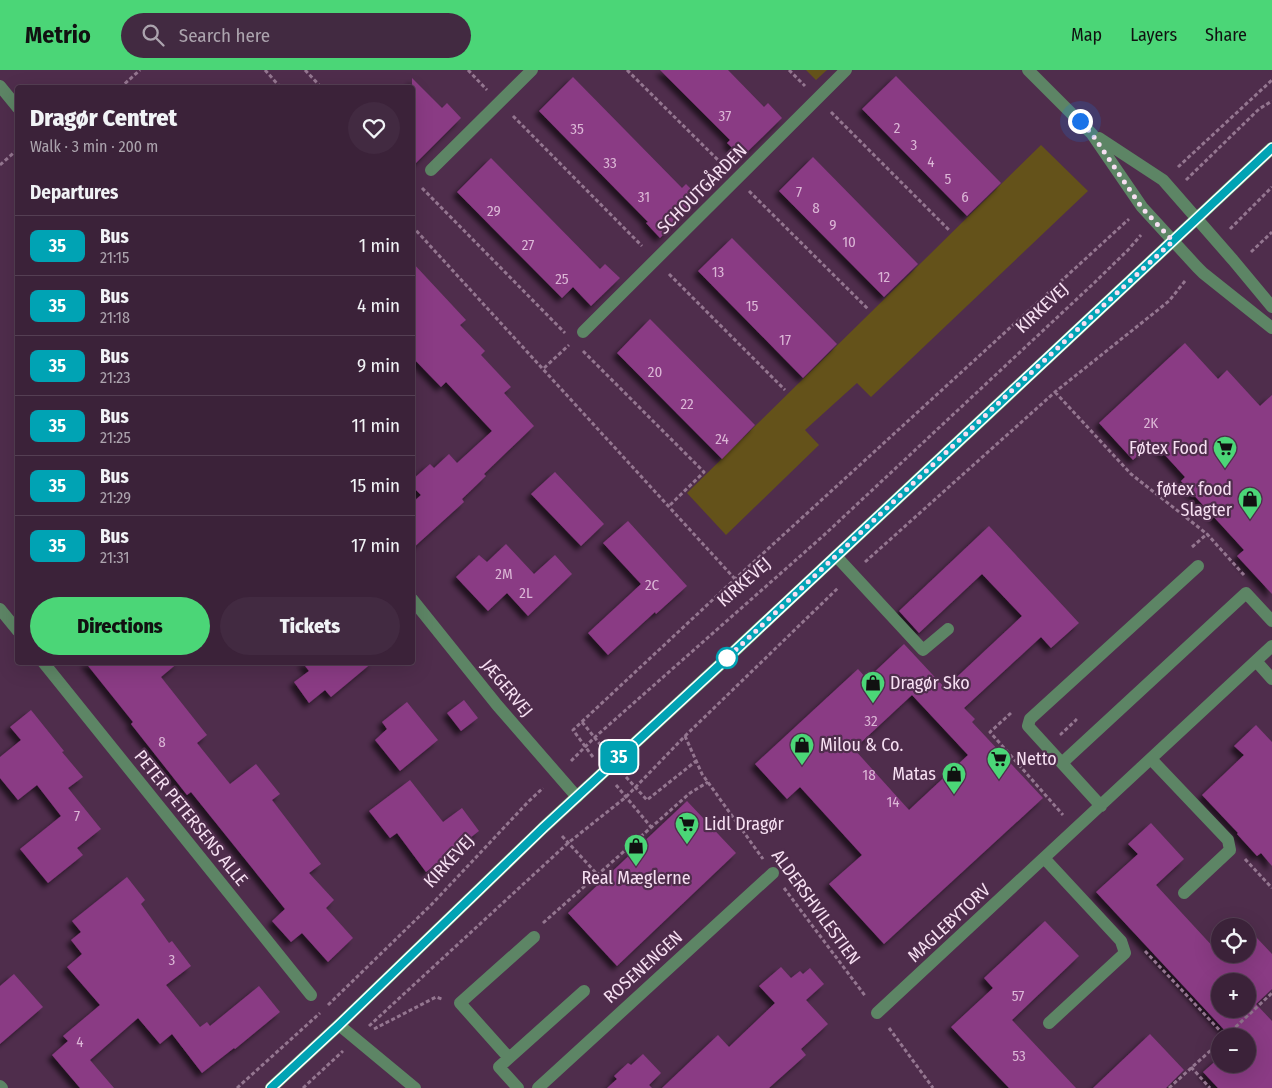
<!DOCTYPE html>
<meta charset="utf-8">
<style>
:root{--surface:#3b2239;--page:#422a41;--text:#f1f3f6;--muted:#aca4ae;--line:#543f53;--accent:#4bd677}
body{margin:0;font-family:"Fira Sans Condensed",sans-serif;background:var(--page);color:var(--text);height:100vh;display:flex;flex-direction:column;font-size:19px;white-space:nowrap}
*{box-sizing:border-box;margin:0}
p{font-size:16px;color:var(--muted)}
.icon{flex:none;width:28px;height:28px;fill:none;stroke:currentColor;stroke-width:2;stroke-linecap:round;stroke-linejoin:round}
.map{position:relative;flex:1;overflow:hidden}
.sheet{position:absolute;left:15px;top:15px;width:400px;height:580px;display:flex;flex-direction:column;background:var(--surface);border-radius:5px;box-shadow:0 5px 20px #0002,0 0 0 1px var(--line)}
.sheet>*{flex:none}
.badge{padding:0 10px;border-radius:8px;font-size:18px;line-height:32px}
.controls{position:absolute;left:1211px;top:848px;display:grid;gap:10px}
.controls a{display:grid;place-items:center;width:45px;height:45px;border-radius:50%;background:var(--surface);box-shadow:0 5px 20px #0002,0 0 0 1px var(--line);font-size:25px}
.you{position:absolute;width:25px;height:25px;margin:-12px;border:4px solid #fff;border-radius:50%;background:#1a73e8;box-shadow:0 0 0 8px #1a73e833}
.map>.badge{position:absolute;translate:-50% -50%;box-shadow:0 0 0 2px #fff}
h2{padding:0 15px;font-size:19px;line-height:45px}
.round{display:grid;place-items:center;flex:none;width:52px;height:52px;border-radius:26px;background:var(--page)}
.head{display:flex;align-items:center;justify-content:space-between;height:85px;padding:0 15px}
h1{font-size:24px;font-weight:800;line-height:38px}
.primary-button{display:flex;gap:10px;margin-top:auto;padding:10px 15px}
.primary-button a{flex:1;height:58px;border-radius:30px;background:var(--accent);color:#111;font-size:20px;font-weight:800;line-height:58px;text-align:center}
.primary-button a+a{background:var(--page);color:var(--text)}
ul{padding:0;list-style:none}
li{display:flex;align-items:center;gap:15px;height:60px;padding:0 15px;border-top:1px solid var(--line)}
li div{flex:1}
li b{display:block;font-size:19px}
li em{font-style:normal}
li .badge{min-width:55px;font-weight:700;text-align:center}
header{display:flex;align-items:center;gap:30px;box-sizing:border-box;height:70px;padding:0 25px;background:var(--accent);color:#111}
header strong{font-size:24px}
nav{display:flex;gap:28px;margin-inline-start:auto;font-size:18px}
.search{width:350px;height:45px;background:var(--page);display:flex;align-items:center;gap:12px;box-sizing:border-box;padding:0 18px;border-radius:28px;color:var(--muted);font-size:19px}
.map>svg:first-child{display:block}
.green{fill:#64521a}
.building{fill:#8a3a84;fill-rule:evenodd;filter:url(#shadow)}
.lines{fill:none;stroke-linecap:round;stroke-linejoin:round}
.path{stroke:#947690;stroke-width:3;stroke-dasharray:4 2.5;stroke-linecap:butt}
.minor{stroke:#5d8565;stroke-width:12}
.major{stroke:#79cd8d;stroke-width:12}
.line-casing{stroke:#fff;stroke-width:11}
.line{stroke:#00a3b4;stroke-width:8}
.walk{stroke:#f6dff2;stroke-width:5;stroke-dasharray:0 9}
.stop-dot{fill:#fff;stroke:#00a3b4;stroke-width:2.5}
.labels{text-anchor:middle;stroke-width:4.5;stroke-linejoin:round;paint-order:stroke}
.number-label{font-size:15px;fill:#dbb6d6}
.street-label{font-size:18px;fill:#f6dff2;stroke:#4f2d4c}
.poi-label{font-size:18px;fill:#f6dff2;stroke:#4f2d4c;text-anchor:start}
</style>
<header>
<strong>Metrio</strong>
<div class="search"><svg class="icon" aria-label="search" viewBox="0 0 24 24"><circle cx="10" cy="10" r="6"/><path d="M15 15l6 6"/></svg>Search here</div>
<nav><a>Map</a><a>Layers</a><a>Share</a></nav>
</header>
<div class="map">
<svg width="1272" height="1018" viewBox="0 0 1272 1018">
<defs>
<filter id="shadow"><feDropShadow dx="-4.5" dy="4.5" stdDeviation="2.5" flood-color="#0009"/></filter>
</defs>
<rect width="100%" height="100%" fill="#4f2d4c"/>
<path class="green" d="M806,0h21l-11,10z
M1041,75l47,46 -217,206 -14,-14 -52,47 14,15 -93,90 -39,-42z"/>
<path class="building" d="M660,0h68l36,37 4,-4 14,15 -40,39 -15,-14 3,-3z
M896,6l105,107 -34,33 -105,-107z
M573,7l109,111 4,-4 14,14 -40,40 -14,-15 2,-1 -109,-111z
M412,8l30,30 5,-5 14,15 -49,49z
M813,87l105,107 -34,33 -105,-106z
M491,88l109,111 5,-5 15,14 -29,28 -18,-19 -11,11 -105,-106z
M732,168l105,106 -34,34 -105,-107z
M412,192l54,58 -6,5 25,26 -4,4 30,32 -7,6 30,33 -50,48 2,2 -24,23 2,3 -52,47v-46l9,-8 -9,-9v-6l18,-16 4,4 15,-14 8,9 35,-32 -46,-49 -5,5 -29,-30z
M650,249l105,106 -33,34 -105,-106z
M1185,273l33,36 9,-9 33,36 12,-11v199l-35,-38 7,-6 -63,-69 4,-4 -32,-35 -20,18 -34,-37z
M555,402l49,52 -23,22 -50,-52z
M628,451l59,65 -31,28 -1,-2 -47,43 -20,-22 53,-49 -38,-41z
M989,456l90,97 -28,25 -10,-11 -77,71 11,11 -3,3 71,76 -159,146 -55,-60 33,-29 -62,-68 -13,12 -32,-35 103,-95 9,10 37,-35 41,44 77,-72 -40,-42 -63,59 -20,-22zM912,625l56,60 -59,55 -55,-61z
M506,474l28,30 21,-19 17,19 -44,42 -21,-23 -19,18 -32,-34 23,-22 8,7z
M85,592h94l-18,15 46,58 -10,8 33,41 26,-20 24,30 -8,6 49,64 -12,9 25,27 -8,8 27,30 -25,24 -26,-29 -11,9 -19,-21 13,-12 -94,-117 -4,3 -56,-71 2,-2z
M302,592h71l-42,35 -6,-7 -16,13 -15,-21 15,-11z
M464,630l14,18 -17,13 -14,-18z
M407,632l31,38 -38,31 -25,-31 12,-11 -5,-7z
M31,640l33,41 -2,1 21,25 -15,11 33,41 -24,19 6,7 -35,28 -28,-34 41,-33 -24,-31 -19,15 -18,-22v-21l21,-17 -11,-13z
M1256,655l16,17v124l-11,-13 -4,3 -20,-22 1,-1 -36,-38 42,-40 -10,-9z
M410,710l33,42 19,-14 17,23 -53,41 -29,-39 -7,5 -21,-27z
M687,731l49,52 -119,113 -49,-53z
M1151,753l33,36 -28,26 72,78 11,-9h9v-9l8,-8 16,17v35l-16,15 16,17v67h-54l-15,-16 17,-15v7h28v-28h-18l-134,-144 42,-38 -10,-10zM1220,911h28v28h-28z
M127,807l18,23 -4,4 28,39 3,-2 19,25 -25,19 34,42 7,-5 3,4 49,-40 21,26 -45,37 -1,-1 -32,25 -30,-39 -12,10 -22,-26 -48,42 24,28h-34l-28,-33 16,-14 -5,-5 37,-31 -33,-38 15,-13 -11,-14 10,-8 -9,-11z
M1045,851l34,35 -67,64 64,68h-67l-58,-61 42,-39 -9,-10z
M781,897l10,11 9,-7 3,3 7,-6 14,16 -18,16 22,24 -27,25 5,6 -37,33h-107l56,-53 11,12 46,-44 -16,-17z
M14,904l29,33 -43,37v-58z
M1150,964l34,36 -18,18h-73z
M643,984l18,19 -12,12 3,3h-45l10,-9 -3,-3 14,-13 3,2z"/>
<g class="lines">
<path class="path" d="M265,0l16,18
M305,0l17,18
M468,0l19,20
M627,0l97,96
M789,0l16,16
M120,18l20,-18
M831,42l118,118
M513,46l129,130
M0,95l18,-16
M1178,97l94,-87
M1186,110l73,-71 13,-8
M422,118l143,145
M749,121l119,118
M412,156l323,353
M1230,159l42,-42
M1251,182l21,-20
M669,204l116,116
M583,281l121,121 -35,34
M544,298l25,-23
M1055,322l76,82 76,60 37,41
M1192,477l15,-13
M865,492l190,-170 114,-91 16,-20
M1011,643l-21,19 73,83
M582,652l22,27
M1062,665l-1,-1 15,-14 -3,-2
M685,666l17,38 61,85
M593,687l-20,-27 162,-151 394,-360
M571,691l23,-23 229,-202 271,-253 34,-33 13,-15
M626,707l21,23 49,-39
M616,715l35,42
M562,766l35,38
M1245,789l27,29
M784,818l82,109
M543,853l147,-130 18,-11
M1145,881l80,85
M328,935l104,-101 97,-103 14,-13
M369,956l199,-183 58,-46 59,-61 154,-149
M889,958l44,60
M374,959l62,-32 6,2
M1226,966l46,-43
M1191,997l19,21
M237,1018l83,-75
M303,1018l40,-37
M1169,1018l51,-46"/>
<path class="minor" d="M1028,0l64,64 50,73 55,60 6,6 69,55
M0,16l18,22
M1099,68l64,42 70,80 39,47
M431,100l101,-100
M583,262l263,-262
M836,486l87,94 25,-21
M412,529l85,106 80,92
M0,539l18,22
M1256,591l16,18
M43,592l268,333
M1151,689l77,81 2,10 -46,43
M1062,693l184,-170 26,28
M1101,736l-73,-80 2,-7 168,-153
M1044,788l77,83 4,12 -76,70
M877,943l395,-367
M339,955l76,63
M509,988l-49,-55 74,-66
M0,1016l2,2
M518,1018l-19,-21 85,-76
M538,1018l235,-215"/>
<path class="major" d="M271,1018l68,-63 204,-197 182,-168 547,-512"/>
</g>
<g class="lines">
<defs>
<path id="line" d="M271,1018l68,-63 204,-197 182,-168 547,-512"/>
</defs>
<use href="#line" class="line-casing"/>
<use href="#line" class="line"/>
<path class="walk" d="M727,588l-2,2 295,-277 153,-142 -31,-33 -50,-74 -12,-13"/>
</g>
<defs>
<symbol id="supermarket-pin" viewBox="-11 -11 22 30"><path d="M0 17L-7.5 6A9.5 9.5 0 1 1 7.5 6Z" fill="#4bd677" stroke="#4f2d4c"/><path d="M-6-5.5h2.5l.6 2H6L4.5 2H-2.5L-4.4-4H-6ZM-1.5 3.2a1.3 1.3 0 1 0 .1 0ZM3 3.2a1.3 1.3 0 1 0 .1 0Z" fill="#111"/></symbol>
<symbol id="shop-pin" viewBox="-11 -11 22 30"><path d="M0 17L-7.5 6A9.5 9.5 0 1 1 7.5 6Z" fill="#4bd677" stroke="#4f2d4c"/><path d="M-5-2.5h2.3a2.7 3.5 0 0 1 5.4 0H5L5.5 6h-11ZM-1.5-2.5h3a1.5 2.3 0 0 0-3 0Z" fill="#111"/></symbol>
</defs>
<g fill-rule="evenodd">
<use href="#supermarket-pin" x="1211" y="364" width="28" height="38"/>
<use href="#shop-pin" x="1236" y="415" width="28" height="38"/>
<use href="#shop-pin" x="859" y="599" width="28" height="38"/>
<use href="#shop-pin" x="788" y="661" width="28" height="38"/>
<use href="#supermarket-pin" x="985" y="675" width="28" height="38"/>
<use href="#shop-pin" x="940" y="690" width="28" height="38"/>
<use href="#supermarket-pin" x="673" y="740" width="28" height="38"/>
<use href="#shop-pin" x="622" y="762" width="28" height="38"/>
</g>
<circle class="stop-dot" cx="727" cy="588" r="10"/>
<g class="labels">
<g class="number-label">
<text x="725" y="51">37</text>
<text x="897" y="63">2</text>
<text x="577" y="64">35</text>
<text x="914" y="80">3</text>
<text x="931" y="97">4</text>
<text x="610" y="98">33</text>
<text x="948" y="114">5</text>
<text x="799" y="127">7</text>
<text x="644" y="132">31</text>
<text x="965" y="132">6</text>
<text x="816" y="143">8</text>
<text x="494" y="146">29</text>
<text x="833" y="160">9</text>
<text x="849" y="177">10</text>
<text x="528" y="180">27</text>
<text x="718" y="207">13</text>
<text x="884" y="212">12</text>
<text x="562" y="214">25</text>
<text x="752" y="241">15</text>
<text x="785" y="275">17</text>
<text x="655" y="307">20</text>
<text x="687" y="339">22</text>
<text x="1151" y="358">2K</text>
<text x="722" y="374">24</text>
<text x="504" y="509">2M</text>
<text x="652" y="520">2C</text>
<text x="526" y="528">2L</text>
<text x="871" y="656">32</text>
<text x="162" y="677">8</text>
<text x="869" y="710">18</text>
<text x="893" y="737">14</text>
<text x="77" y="751">7</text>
<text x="172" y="895">3</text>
<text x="1018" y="931">57</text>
<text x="80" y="977">4</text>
<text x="1019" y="991">53</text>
</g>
<g class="street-label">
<text transform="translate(702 119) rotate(-45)" y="6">SCHOUTGÅRDEN</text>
<text transform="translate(1042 238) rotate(-43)" y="6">KIRKEVEJ</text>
<text transform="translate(744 512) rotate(-41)" y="6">KIRKEVEJ</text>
<text transform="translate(507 618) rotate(50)" y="6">JÆGERVEJ</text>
<text transform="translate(191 748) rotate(51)" y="6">PETER PETERSENS ALLE</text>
<text transform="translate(449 791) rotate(-47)" y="6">KIRKEVEJ</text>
<text transform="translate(816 837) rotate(54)" y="6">ALDERSHVILESTIEN</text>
<text transform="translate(949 853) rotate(-43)" y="6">MAGLEBYTORV</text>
<text transform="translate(643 897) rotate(-42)" y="6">ROSENENGEN</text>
</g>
<g class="poi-label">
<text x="1208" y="384" text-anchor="end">Føtex Food</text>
<text x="1232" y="425" text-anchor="end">føtex food<tspan x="1232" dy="21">Slagter</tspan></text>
<text x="890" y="619">Dragør Sko</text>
<text x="820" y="681">Milou &amp; Co.</text>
<text x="1016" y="695">Netto</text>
<text x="936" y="710" text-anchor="end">Matas</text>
<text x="704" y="760">Lidl Dragør</text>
<text x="636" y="814" text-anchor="middle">Real Mæglerne</text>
</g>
</g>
</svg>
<div class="controls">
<a><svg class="icon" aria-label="locate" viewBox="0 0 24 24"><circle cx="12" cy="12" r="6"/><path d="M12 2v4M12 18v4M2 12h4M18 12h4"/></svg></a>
<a>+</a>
<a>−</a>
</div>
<div class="you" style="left:1080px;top:51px"></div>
<b class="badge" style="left:619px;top:687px;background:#00a3b4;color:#fff">35</b>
<section class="sheet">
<div class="head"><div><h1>Dragør Centret</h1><p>Walk · 3 min · 200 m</p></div><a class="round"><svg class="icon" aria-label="heart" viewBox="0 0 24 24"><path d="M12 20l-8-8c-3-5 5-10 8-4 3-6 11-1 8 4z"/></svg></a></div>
<h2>Departures</h2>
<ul>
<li><span class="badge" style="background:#00a3b4;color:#fff">35</span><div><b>Bus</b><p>21:15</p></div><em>1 min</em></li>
<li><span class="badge" style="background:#00a3b4;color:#fff">35</span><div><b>Bus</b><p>21:18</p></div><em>4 min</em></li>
<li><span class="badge" style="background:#00a3b4;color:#fff">35</span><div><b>Bus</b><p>21:23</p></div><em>9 min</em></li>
<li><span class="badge" style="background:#00a3b4;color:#fff">35</span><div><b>Bus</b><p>21:25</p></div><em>11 min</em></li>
<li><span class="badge" style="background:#00a3b4;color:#fff">35</span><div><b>Bus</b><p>21:29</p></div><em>15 min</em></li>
<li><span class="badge" style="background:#00a3b4;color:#fff">35</span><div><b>Bus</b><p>21:31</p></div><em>17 min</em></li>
</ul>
<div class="primary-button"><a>Directions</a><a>Tickets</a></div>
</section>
</div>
